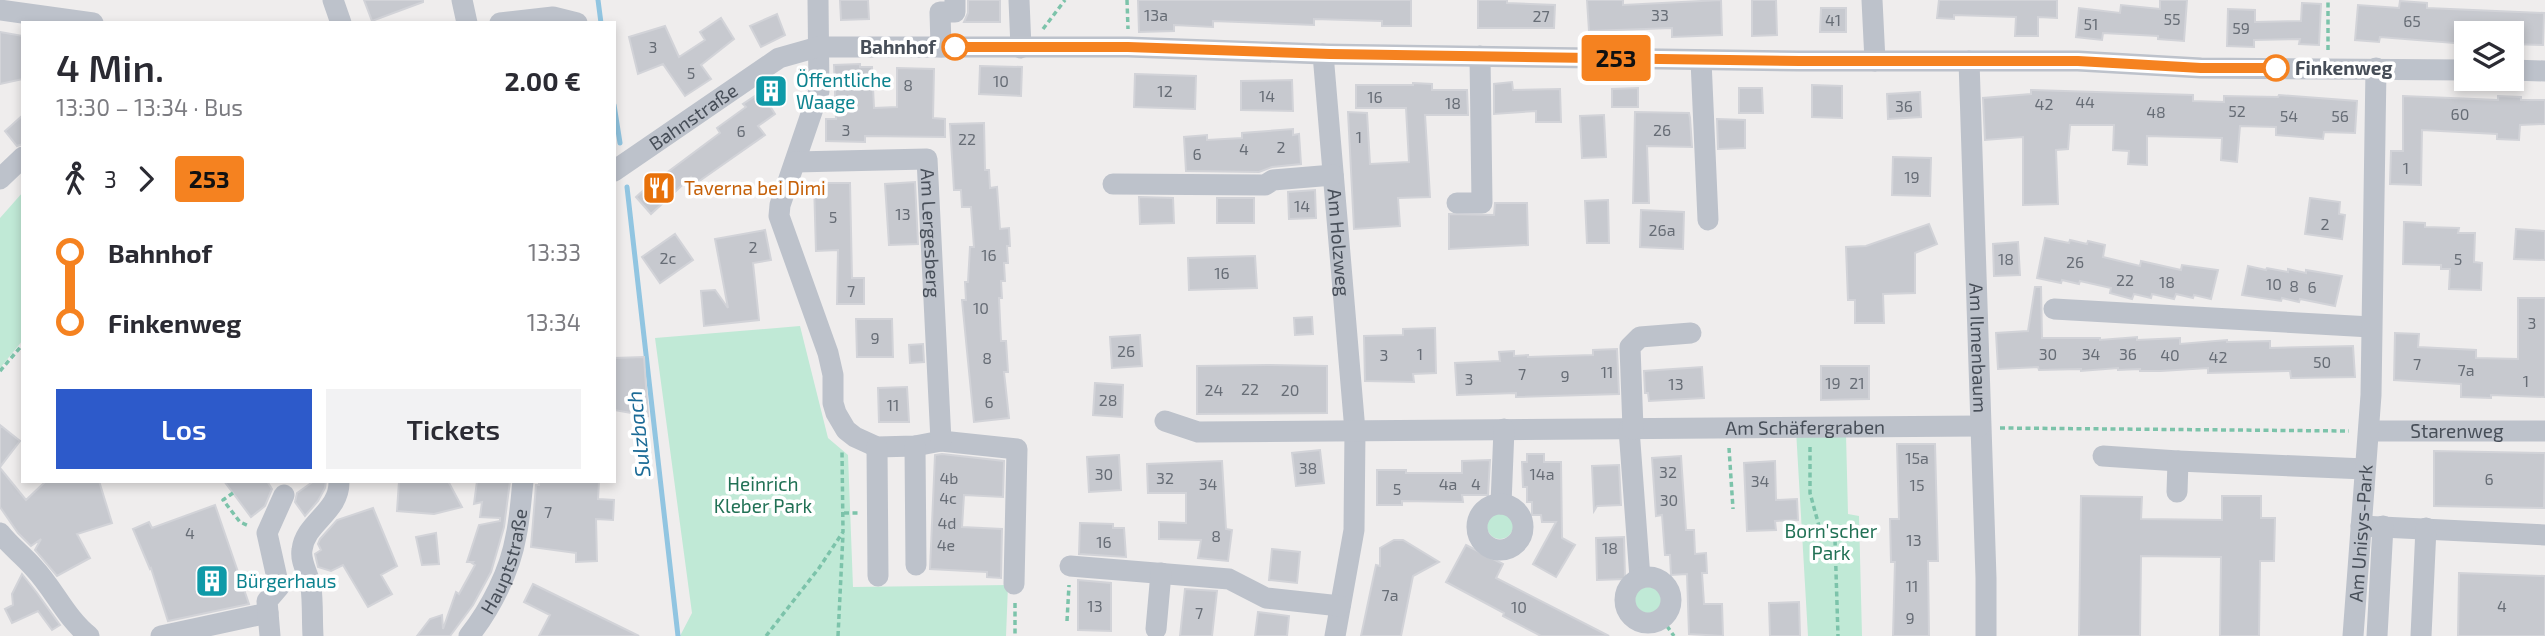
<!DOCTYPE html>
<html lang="de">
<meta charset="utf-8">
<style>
:root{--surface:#fff;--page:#f2f2f3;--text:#2b2b33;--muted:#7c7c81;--accent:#2d5aca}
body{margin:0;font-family:"Exo 2",sans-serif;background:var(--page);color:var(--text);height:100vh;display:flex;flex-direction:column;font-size:26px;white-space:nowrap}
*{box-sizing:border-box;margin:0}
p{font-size:23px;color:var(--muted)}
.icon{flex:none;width:38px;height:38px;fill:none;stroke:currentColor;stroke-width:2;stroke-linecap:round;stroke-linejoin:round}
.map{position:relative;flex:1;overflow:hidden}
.details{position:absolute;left:21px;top:21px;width:595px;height:462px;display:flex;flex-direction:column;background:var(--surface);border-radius:0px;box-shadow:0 4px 10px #0003}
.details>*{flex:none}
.badge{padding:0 14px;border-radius:5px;font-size:24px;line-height:46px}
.buttons{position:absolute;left:2454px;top:21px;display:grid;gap:14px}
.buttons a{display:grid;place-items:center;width:70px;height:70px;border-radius:0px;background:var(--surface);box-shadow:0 4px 10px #0003;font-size:35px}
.map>.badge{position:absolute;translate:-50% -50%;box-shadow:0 0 0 4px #fff}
.legs{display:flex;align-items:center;gap:10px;height:77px;padding:0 35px;font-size:23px}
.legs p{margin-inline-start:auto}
.headline{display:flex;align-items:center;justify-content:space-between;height:119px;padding:0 35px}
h1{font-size:38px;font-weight:600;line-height:52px}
.cta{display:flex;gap:14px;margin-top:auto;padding:14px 35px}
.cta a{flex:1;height:80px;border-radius:0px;background:var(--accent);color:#fff;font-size:28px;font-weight:600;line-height:80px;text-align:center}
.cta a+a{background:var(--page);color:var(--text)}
ul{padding:0 35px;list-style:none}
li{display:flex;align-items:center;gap:24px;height:70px;font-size:26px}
li i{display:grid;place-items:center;width:10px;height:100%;margin:0 9px;background:currentColor}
li i::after{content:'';width:18px;height:18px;margin:-9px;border:5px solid;border-radius:50%;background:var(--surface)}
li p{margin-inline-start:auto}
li:first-child i{background:linear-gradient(#0000 50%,currentColor 0)}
li:last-child i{background:linear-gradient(currentColor 50%,#0000 0)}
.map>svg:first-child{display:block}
.green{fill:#c0e9d6}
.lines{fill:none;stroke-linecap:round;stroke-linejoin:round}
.stream{stroke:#91c5e1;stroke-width:5}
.building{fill:#c7c9cf;stroke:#d2d3d8;stroke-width:2}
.path{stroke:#7cc3aa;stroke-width:3.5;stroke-dasharray:5 3.5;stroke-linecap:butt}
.minor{stroke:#bdc2cb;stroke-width:21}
.line-1-casing{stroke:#fff;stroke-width:16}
.line-1{stroke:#f58220;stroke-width:10}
.stop-1-dot{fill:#fff;stroke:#f58220;stroke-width:3.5}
.labels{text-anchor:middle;stroke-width:7;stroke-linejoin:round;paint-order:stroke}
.number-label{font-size:16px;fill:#676d76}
.stop-label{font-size:19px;font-weight:bold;fill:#474e58;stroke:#fff;text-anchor:end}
.culture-label{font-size:19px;fill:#0d838f;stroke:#fff;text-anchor:start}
.street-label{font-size:19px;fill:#474e58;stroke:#fff}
.food-label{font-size:19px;fill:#c56008;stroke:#fff;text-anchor:start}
.park-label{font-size:19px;fill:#217155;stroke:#fff}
.water-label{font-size:21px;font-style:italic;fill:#1c6b97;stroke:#fff}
</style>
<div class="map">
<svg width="2545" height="636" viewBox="0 0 2545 636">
<rect width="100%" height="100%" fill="#efeded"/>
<path class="green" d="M23,192v148l-23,28v-150z
M800,326l28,112 20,17 5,132 155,-2 -2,51h-326l12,-23 -37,-275z
M1796,430l50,4 2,80 11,2 3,120h-54z
M1487 526a13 13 0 1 1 26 0a13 13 0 1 1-26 0Z
M1635 600a13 13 0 1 1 26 0a13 13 0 1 1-26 0Z"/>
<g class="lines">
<path class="stream" d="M598,0l3,23
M614,105l6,38
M627,187l51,449"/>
</g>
<path class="building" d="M364,0h59v2l-51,19z
M840,0h28l1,19 -28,1z
M968,0h32v22h-36l4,-9z
M1138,0h273v26h-29v-5l-68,-2v6l-101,-4v6l-39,-2v6l-35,1z
M1478,0h29v3l48,2 -1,23h-76z
M1587,0h36v5l98,-5 1,35 -50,2v-9l-83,3z
M1752,0h24l1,35 -25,1z
M1939,0h118v18l-19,-1v19h-23l1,-19 -62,-2v4l-17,-1z
M2160,0h27l-3,41 -26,-2v-3l-55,-3 -1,7 -26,-3 3,-29 41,5 1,-8 39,4z
M2400,1l27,2v5l117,5 -1,32 -32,-1v-11h-45v11l-86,-7 -1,5 -24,-2 3,-35 41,3z
M2302,3l19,1 -2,41 -20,-1 1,-5 -46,1v7l-27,-1 1,-37 27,1v12l46,-1z
M1821,8h25v24h-26z
M777,14l8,21 -24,12 -11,-21z
M721,18l13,21 -33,26 10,14 -26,17 -22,-32 -25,10 -9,-37 36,-11 14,31 26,-17 -5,-8z
M0,32l23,4v43l-23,5z
M860,64v3h12l2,41 23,-1v-39l37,1 -1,49 12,1v18l-80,-1v6l-39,-1v-22h10l-2,-54z
M980,66l42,1 -1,29 -42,-2z
M1135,74l61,2 -1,33 -61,-2z
M1292,80l1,31 -52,-1v-29z
M1512,82l1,8 47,-1 1,33h-25v-11l-42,3v-30z
M1413,83l19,1v6h35l1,25h-43l5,82 -32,1 2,28 -46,3 -6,-117 19,1 3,51 39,-2 -3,-54h-50v-23h57z
M1812,85l30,1v32l-30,-1z
M1638,88v19h-26v-18z
M1739,88h23l1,25h-24z
M2031,90l162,5v6l31,1v-6l54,1 1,-2 78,6 -2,32 -31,-1 -1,7 -47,-4v-8l-36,-1 -3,36 -16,-2 1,-22 -75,-2v29l-19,-1 1,-13 -16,-1 1,-25h-44l-2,24 -12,1 2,54 -35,1v-68l-38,3 -2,-42 48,-4z
M761,92l14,22 -17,12 7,9 -70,49 -4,-7 -40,37 -15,-17 23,-21 2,1 59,-44 -3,-5 29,-21 -3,-3z
M1920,92l1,25 -33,2 -1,-25z
M2403,96l95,4v-4l23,1v3h24v24l-25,1 -1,15 -22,-1v-5l-75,-4 -1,55 -31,-1 1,-33h12z
M1635,112l54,1 1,5 2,29 -45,-1 2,57h-16z
M23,115v29l-6,2 -12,-15z
M1604,115l2,42 -24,1 -2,-42z
M1717,119l28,1v28l-27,1z
M984,123l1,47h4l1,18 7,-1 3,42 9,-1 1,18h-3l1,17h-4l1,18h-4l1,17h-3l2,43h5l2,31h-4l5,46 -35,4 -12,-122h4l-1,-18h3l2,-35h4l-3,-40h-9l-1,-17h-7l-4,-66z
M1293,129v6l6,-1 2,30 -29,3 -13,5 -73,-1 -2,-34 23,-2v5l35,-2v-5z
M1893,157l38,1 -1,38 -38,-1z
M915,182l3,62 -29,1 -4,-61z
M814,183h36l2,95h12v26h-27l1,-54 -22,1z
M1315,190l1,28 -27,1 -1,-27z
M1139,197l34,1 1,25 -34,1z
M1217,198h37v25h-37z
M2310,198l30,4 -1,12 6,1 -3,24 -37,-5z
M1608,200l1,43h-22l-2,-42z
M1495,203h32l1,42 -79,4v-35l45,1z
M1641,210l43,2 -1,37 -43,-2z
M2404,222l21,1v4l34,1 -1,5h17l-1,29 8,1 -1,27 -32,-1 1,-20h-9v-4l-38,-1z
M1929,224l8,20 -22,9v40l-32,1 1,29h-29v-23h-7l-2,-53 20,-1z
M2516,229l29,2v29l-31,-1z
M765,230l6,30 -18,3 6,57 -55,6 -3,-35 14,-1 13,18 -13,-69z
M675,234l18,26 -33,23 -18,-26z
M2045,238l24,5 1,-3 17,4 1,-3 17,4 -2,12 37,9 1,-5 40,9 1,-5 36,5 -7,29 -17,-4 -1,3 -17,-4 -2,5 -22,-5 -1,4 -17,-4 -2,5 -22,-6 1,-5 -31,-7 -1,3 -17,-4 -1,3 -24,-5z
M2018,242l2,33 -26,1 -1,-32z
M1255,256l2,32 -68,2 -1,-32z
M2248,266l18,4 1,-2 21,4v-3l18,4v-3l36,6 -7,30 -35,-7 -1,3 -17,-4 -1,3 -39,-6z
M2035,287h6l1,51h58v2l37,-3v3l43,-2v6l47,-4v2l43,-1v7l83,-2 2,31 -64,1 -1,-7 -82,2v-5l-47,3h-21v-2l-22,1v-2l-37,3v-2l-42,1 -1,-3 -40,2 -2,-36 32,-2z
M2518,298h27v99l-54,-2v3l-30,-1v-13l-67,-4 1,-47 24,1 -1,13 58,3v8l42,1z
M1312,317l1,17 -18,1 -1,-17z
M856,319h36l1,38h-36z
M1435,328l1,45 -23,1 1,8 -49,-1 -1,-45 39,-1v-6z
M1140,335l2,31 -30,2 -2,-31z
M923,344l1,18 -14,1 -1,-18z
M1617,349l2,45 -103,3v-4l-59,2 -2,-32 45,-2 -1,-9 15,-1v5l14,-1v2l65,-2v-5z
M644,357l4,59 -34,-6v-52z
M1267,365l60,1v47l-130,1v-48z
M1821,366h48v33l-48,1z
M1702,367l2,31 -55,3 -1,-8h-3l-1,-22z
M1095,383l28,2 -1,32 -29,-2z
M907,387l2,35h-30l-1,-34z
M0,425l20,16 -20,26z
M1897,444h38l3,117h-10l1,75h-36l2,-74h-4l-1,-43h9z
M1320,450l4,33 -28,3 -4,-33z
M2434,451l111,2 -1,55 -110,-2z
M942,454l62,7 -1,36 -39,-2 -2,32 40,2 -1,49 -14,-1v-5l-57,-3 5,-114z
M1527,454h17v8h17l1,76 13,7 -19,32 -23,-13 23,-42h-14l-1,-7h-9v-13h-5v-15h-4l-1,-25h5z
M1119,455l2,35 -32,2 -2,-35z
M1681,456l5,74h8l1,24 11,-1 1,20h-5l2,31h18l1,32 -34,-2 -2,-60 -16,1 -1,-20h-5l-3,-40 -6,1 -4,-58z
M1490,460l-2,35h-26l1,7 -61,-1v4h-25v-35h29v3h56v-12z
M1222,461l4,68 6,1 -4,31 -30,-3 3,-18 -42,-1v-17l27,1v-30h-38l-1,-29z
M1775,461l1,39 21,-1 1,21 -23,1 1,9 -29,1 -3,-68z
M1619,465l2,40 -24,1 -3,5 -2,-45z
M0,468l26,32 20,-19h53l13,42 -35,11 13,24 -33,18 -22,-26 6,-11 -10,7 -13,-13 -18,-26z
M224,481h43l5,8 -7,17 -14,11z
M314,481h12l-1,7 -7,13 -13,15 -10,-14 2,-9z
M399,481h49l14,26 -28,7 -37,-3z
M477,481h33l-6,46 -13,45 -18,33 -23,31h-33l13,-17 12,-4 1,14 13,-37 3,2 16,-29 -3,-2 1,-1h-6l12,-37 21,-4v-3l-20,-1 2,-15 -8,2z
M539,481h60l-1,18 16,1 -1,20 -17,-1 1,42 -21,1v-9l-45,-6 5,-62h3z
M2081,496l61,1 -1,22 81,1v-24h39v22h14l-1,43h-14l-1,75h-39l1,-79 -80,-1 -1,80h-61z
M215,505l34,99 -81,17 -17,-53 -1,1 -17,-40 16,-7 3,6z
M373,508l24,58 -16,9 11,19 -24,13 -25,-42 -12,6 -13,-4 -3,-13 6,-4 -3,-6 2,-5 17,-19z
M1080,523l33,1v4h11l2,29 -47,-3z
M436,533l3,31 -17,1 -6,-28z
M1624,537l1,42 -28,1 -1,-42z
M1394,540h9l36,22 -26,14 -12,60h-40l15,-71 4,1v-18z
M1466,545l37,19 -7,14 113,58h-68l-38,-20 1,-3 -58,-31z
M1272,549l28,3 -3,31 -28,-3z
M2459,573l86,3v60h-87z
M22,574l15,19 23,32 -8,5 -14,-19 -26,12 -7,-14 8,-4 -1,-11z
M1078,580l33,3v48l-33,-1z
M533,584l106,52h-100l11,-21 -26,-13z
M1185,589l32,2 -5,45h-32z
M1799,602l1,34h-30l-1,-33z
M1258,612l31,4 -2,20h-32z"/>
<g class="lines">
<path class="path" d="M1127,0l1,29
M1043,29l22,-29
M2328,50v-50
M0,371l23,-27
M2000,428l349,3
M1810,447v46l9,33 16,14 3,96
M1729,448l4,61
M233,493l-10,7 17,22 9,4
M844,513h15
M1015,603v33
M1662,619l12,17
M1067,621l2,-36
M766,636l53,-68 24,-36 -1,-80
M838,636l5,-102"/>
<g class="minor">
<path d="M333,0l8,23"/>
<path d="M462,0l5,23"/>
<path d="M818,0l1,91 -39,114 -1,11 49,137 5,22v28l3,10 10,17 9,7 22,10 38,-1 26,-5 76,8 -3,135"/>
<path d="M1019,0l2,48"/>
<path d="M1872,0l3,61"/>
<path d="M0,10l93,13"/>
<path d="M500,23l53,-6 24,6"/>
<path d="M941,47l-1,-35h15v-12"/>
<path id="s1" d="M1323,54l32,377 -1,99 -19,106"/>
<path d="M1701,60l7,160"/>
<path id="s2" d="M1969,61l17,517v58"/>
<path d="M2511,70l34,1"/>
<path id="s3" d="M795,162l132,-3 14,282"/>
<path id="s4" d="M614,171l165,-113 39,-11h310l195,7 477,7h278l123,7 265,2"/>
<path d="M0,179l23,-22"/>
<path d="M1113,184l152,1 8,-5 60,-5"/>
<path d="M1457,203h25l-2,-147"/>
<path d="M2054,309l317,18"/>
<path id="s5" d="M1165,421l33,11 782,-6"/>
<path d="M1629,429l11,149"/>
<path d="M1633,429l-3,-82 10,-10 51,-4"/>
<path id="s6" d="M2369,431h176"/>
<path d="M915,446l1,119"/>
<path d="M877,447l1,129"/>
<path d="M2103,456l75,5"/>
<path d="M2177,492l1,-31 187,8"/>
<path d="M1501,504l3,-75"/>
<circle cx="1500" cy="527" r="23"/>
<path d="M2361,526l184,9"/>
<path d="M0,533c10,13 23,22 34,35 20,21 32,50 55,68"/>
<path d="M1070,566l159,13 37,19 74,8"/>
<circle cx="1648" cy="600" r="23"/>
<path d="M1156,629l5,-56"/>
<path d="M161,636l107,-23"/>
<path d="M270,636l-3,-35 12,-14 -12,-54 17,-38"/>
<path d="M313,636c-1,-16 0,-33 -2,-49 -2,-12 -11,-25 -9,-37 3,-28 38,-38 37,-69"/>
<path id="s7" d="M469,636c22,-28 41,-65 47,-100 4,-18 5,-37 7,-55"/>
<path id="s8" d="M2353,636l18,-241 5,-327"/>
<path d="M2377,636l6,-110"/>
<path d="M2421,636l5,-108"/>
</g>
</g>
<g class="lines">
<defs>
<path id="line-1" d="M955,47h173l202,7 470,7h278l123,7h75"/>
</defs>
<use href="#line-1" class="line-1-casing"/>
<use href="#line-1" class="line-1"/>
</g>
<defs>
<symbol id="building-square" viewBox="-11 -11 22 22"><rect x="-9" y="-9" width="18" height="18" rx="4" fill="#0f9aa8" stroke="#fff"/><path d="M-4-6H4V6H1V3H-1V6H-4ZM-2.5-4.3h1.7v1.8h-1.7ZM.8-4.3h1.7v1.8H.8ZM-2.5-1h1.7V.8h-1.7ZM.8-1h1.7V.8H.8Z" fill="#fff"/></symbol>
<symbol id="restaurant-square" viewBox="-11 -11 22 22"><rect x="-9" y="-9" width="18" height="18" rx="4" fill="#e8710a" stroke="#fff"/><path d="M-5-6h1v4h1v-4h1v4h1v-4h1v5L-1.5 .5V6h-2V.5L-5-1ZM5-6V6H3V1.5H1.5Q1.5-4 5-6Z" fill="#fff"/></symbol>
</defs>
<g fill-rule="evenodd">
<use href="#building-square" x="752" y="72" width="38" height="38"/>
<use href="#restaurant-square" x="640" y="169" width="38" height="38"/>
<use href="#building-square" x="193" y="562" width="38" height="38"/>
</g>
<g class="stop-1-dot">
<circle cx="955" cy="47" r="12"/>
<circle cx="2276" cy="68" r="12"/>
</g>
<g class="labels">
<g class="number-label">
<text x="1156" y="21">13a</text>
<text x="1660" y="21">33</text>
<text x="1541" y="22">27</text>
<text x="2172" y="25">55</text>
<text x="1833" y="26">41</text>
<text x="2412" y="27">65</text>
<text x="2091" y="30">51</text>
<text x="2241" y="34">59</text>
<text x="653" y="53">3</text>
<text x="691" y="79">5</text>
<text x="1001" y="87">10</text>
<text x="908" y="91">8</text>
<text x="1165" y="97">12</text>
<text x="1267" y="102">14</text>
<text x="1375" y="103">16</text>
<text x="2085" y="108">44</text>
<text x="1453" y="109">18</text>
<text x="2044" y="110">42</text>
<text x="1904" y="112">36</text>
<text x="2237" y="117">52</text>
<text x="2156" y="118">48</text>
<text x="2460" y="120">60</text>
<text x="2289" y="122">54</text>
<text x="2340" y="122">56</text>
<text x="846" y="136">3</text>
<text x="1662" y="136">26</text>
<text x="741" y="137">6</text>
<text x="1359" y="143">1</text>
<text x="967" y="145">22</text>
<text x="1281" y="153">2</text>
<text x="1244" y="155">4</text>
<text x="1197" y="160">6</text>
<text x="2406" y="174">1</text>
<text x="1912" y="183">19</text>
<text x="1302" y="212">14</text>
<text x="903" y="220">13</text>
<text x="833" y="223">5</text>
<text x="2325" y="230">2</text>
<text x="1662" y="236">26a</text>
<text x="753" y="253">2</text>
<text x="989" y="261">16</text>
<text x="668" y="264">2c</text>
<text x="2006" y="265">18</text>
<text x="2458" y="265">5</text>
<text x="2075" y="268">26</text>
<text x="1222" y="279">16</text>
<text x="2125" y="286">22</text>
<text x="2167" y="288">18</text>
<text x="2274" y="290">10</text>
<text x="2294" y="292">8</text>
<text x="2312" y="293">6</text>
<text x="851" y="297">7</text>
<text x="981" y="314">10</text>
<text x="2532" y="329">3</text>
<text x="875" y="344">9</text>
<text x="1126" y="357">26</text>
<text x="1420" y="360">1</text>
<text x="2048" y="360">30</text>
<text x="2091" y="360">34</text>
<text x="2128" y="360">36</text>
<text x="1384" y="361">3</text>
<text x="2170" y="361">40</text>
<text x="2218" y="363">42</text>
<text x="987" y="364">8</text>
<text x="2322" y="368">50</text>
<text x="2417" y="370">7</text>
<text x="2466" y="376">7a</text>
<text x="1607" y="378">11</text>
<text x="1522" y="380">7</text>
<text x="1565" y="382">9</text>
<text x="1469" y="385">3</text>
<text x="2526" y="387">1</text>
<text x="1833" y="389">19</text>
<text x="1857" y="389">21</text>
<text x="1676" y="390">13</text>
<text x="1250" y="395">22</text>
<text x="1214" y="396">24</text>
<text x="1290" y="396">20</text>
<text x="1108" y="406">28</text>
<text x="989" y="408">6</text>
<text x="893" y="411">11</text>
<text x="1917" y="464">15a</text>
<text x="1308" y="474">38</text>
<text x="1668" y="478">32</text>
<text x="1104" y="480">30</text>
<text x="1542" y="480">14a</text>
<text x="949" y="484">4b</text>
<text x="1165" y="484">32</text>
<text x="2489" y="485">6</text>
<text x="1760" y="487">34</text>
<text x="1208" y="490">34</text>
<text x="1448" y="490">4a</text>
<text x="1476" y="490">4</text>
<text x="1917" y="491">15</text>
<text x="1397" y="495">5</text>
<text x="948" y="504">4c</text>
<text x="1669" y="506">30</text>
<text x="548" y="518">7</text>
<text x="947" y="529">4d</text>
<text x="190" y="539">4</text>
<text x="1216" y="542">8</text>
<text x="1914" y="546">13</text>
<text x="1104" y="548">16</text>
<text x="946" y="551">4e</text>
<text x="1610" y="554">18</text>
<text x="1912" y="592">11</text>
<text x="1390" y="601">7a</text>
<text x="1095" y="612">13</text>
<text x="2502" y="612">4</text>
<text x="1519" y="613">10</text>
<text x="1199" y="619">7</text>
<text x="1910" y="624">9</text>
</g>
<g class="stop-label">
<text x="936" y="54">Bahnhof</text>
<text x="2295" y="75" text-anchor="start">Finkenweg</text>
</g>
<g class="culture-label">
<text x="796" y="87">Öffentliche<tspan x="796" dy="22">Waage</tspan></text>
<text x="236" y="588">Bürgerhaus</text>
</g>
<g class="street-label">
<text dy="7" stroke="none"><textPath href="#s4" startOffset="96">Bahnstraße</textPath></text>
<text dy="7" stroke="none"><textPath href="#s3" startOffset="206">Am Lergesberg</textPath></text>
<text dy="7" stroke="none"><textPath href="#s1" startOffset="189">Am Holzweg</textPath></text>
<text dy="7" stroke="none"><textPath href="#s2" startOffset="287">Am Ilmenbaum</textPath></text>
<text dy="7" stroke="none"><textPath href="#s5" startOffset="642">Am Schäfergraben</textPath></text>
<text dy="7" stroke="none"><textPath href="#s6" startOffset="88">Starenweg</textPath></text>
<text dy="7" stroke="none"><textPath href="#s8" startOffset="103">Am Unisys-Park</textPath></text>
<text dy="7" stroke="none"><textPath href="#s7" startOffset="84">Hauptstraße</textPath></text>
</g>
<g class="food-label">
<text x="684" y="195">Taverna bei Dimi</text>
</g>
<g class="park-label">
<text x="763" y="491">Heinrich<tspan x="763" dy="22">Kleber Park</tspan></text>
<text x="1831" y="538">Born'scher<tspan x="1831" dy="22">Park</tspan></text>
</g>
<g class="water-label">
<text transform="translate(639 434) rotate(-96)" y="7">Sulzbach</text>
</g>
</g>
</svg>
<div class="buttons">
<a><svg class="icon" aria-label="layers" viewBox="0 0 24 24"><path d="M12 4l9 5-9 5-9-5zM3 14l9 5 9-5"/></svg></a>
</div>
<b class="badge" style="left:1616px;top:58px;background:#f58220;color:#111">253</b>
<section class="details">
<div class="headline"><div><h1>4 Min.</h1><p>13:30 – 13:34 · Bus</p></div><b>2.00 €</b></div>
<div class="legs"><svg class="icon" aria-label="walk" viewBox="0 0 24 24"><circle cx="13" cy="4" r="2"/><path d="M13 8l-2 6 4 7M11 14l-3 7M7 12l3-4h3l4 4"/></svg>3<svg class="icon" aria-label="forward" viewBox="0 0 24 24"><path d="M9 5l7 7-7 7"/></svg><b class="badge" style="background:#f58220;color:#111">253</b></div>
<ul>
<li><i style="color:#f58220"></i><b>Bahnhof</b><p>13:33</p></li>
<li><i style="color:#f58220"></i><b>Finkenweg</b><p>13:34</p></li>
</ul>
<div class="cta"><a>Los</a><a>Tickets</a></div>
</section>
</div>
